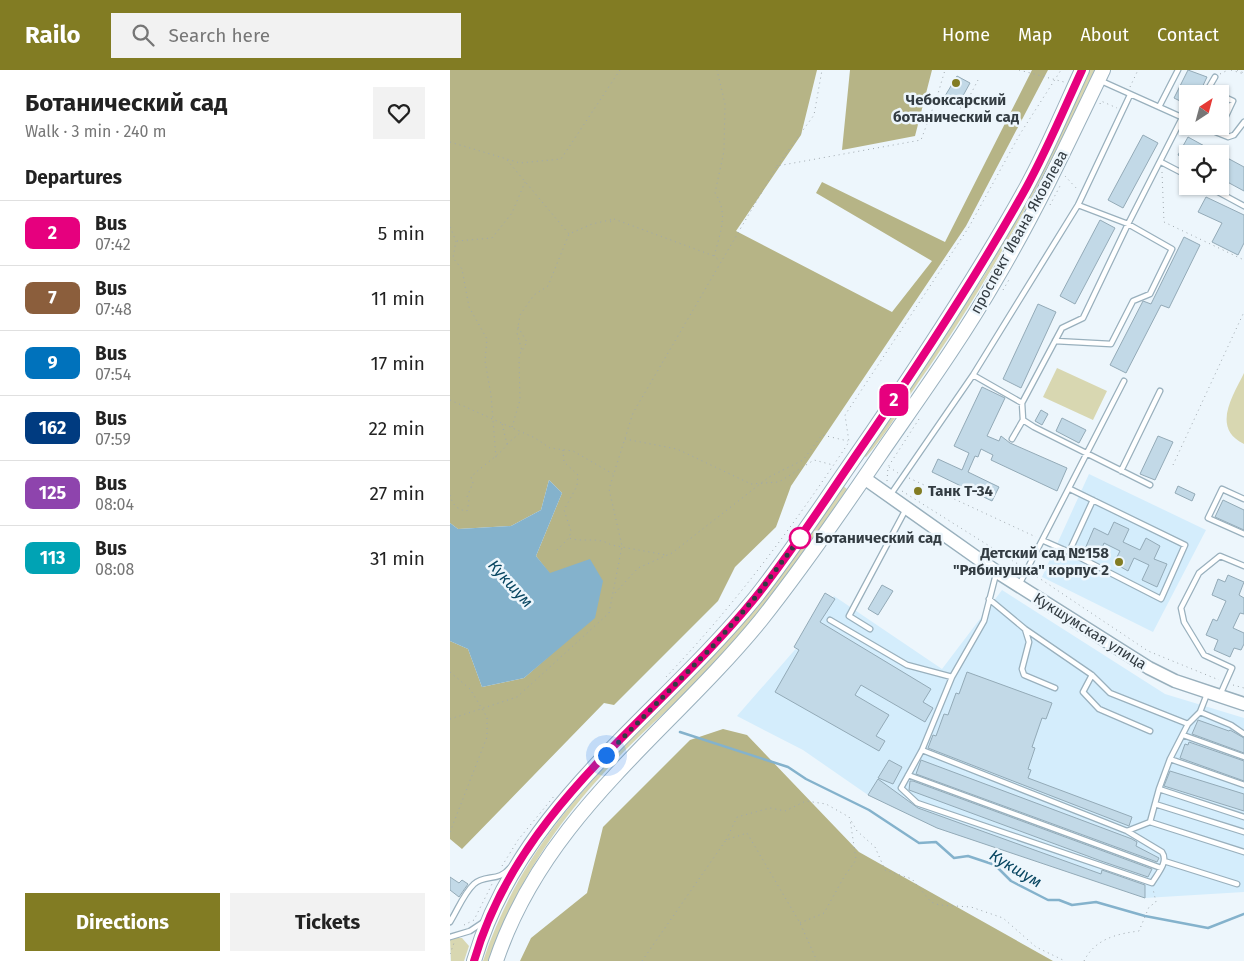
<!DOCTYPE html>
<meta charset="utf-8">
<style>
:root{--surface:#fff;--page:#f2f2f2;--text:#222;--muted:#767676;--line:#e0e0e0;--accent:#827c23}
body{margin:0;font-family:"Fira Sans",sans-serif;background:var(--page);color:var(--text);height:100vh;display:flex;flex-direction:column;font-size:19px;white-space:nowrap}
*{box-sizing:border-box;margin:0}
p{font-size:16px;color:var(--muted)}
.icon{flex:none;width:28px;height:28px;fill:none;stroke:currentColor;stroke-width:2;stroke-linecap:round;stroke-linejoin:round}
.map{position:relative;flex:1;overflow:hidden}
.details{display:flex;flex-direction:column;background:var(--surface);width:450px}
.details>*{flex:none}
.badge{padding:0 10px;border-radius:8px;font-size:18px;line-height:32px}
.needle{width:32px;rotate:36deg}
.fabs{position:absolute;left:729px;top:15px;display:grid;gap:10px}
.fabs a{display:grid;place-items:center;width:50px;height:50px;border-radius:0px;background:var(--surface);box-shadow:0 1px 4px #0004;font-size:25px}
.you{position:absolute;width:25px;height:25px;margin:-12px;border:4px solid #fff;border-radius:50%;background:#1a73e8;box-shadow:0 0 0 8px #1a73e833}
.map>.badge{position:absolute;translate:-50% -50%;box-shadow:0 0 0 2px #fff}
h2{padding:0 25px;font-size:19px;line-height:45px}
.round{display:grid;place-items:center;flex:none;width:52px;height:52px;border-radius:0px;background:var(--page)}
.summary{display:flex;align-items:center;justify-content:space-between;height:85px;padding:0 25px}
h1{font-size:24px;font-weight:700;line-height:38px}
.action{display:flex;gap:10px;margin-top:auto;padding:10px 25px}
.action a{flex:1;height:58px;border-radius:0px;background:var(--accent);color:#fff;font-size:20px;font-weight:700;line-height:58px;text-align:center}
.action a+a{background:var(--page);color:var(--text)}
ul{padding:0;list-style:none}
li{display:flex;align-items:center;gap:15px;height:65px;padding:0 25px;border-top:1px solid var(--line)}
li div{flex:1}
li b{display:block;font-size:19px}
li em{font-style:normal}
li .badge{min-width:55px;font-weight:700;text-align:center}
header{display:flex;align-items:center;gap:30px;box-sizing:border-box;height:70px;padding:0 25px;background:var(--accent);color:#fff}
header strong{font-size:24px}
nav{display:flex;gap:28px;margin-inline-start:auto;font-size:18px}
.search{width:350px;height:45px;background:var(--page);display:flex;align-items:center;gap:12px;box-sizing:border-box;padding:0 18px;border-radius:0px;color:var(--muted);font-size:19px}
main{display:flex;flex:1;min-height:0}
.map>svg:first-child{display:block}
.built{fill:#d4edfc}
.green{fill:#d8d7b1}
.forest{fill:#b6b486}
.water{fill:#84b2cc}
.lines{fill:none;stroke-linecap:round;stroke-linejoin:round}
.stream{stroke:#84b2cc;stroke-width:2.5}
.building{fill:#c2d9e7;stroke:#93aab7}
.lane-casing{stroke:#99b0bd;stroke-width:7}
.secondary-casing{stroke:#99b0bd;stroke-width:15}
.primary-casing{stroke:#99b0bd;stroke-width:16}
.path{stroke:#9fa8ae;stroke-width:1;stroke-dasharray:1 4;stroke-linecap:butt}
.lane{stroke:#fff;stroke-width:4.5}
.secondary{stroke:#fff;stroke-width:12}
.primary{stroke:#fff;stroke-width:14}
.line-casing{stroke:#fff;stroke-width:11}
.line{stroke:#e6007e;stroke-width:8}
.walk{stroke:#333c42;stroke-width:5;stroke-dasharray:0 9}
.poi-dot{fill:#827c23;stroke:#edf6fc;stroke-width:2}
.stop-dot{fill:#fff;stroke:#e6007e;stroke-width:2.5}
.labels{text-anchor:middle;stroke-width:5;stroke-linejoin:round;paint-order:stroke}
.poi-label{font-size:15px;font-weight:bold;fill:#333c42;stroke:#edf6fc}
.street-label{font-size:15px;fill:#333c42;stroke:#edf6fc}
.stop-label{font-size:15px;font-weight:bold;fill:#333c42;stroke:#edf6fc;text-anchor:start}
.water-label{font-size:16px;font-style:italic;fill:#084661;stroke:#edf6fc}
</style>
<header>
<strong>Railo</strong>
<div class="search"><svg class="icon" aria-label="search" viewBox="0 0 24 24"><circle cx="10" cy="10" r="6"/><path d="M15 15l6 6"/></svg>Search here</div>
<nav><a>Home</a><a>Map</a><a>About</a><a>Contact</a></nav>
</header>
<main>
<section class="details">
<div class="summary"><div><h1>Ботанический сад</h1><p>Walk · 3 min · 240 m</p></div><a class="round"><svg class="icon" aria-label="heart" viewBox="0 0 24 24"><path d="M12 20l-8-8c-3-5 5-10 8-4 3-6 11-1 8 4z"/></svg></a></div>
<h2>Departures</h2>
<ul>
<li><span class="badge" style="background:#e6007e;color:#fff">2</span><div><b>Bus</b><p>07:42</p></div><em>5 min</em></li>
<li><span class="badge" style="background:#8b5e3c;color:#fff">7</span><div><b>Bus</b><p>07:48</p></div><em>11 min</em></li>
<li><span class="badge" style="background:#0072bc;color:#fff">9</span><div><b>Bus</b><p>07:54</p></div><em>17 min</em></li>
<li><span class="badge" style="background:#003b80;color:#fff">162</span><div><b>Bus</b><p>07:59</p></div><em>22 min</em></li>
<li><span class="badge" style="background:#8e44ad;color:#fff">125</span><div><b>Bus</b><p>08:04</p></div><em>27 min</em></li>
<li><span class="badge" style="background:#00a3b4;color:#fff">113</span><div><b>Bus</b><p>08:08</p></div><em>31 min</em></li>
</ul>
<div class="action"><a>Directions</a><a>Tickets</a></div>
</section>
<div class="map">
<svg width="794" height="891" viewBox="0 0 794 891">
<rect width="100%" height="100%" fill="#edf6fc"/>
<path class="built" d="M639,404l117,56 -53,102 -111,-55z
M552,520l163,104 79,24v174l-99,6 -208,-70 -69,-33 -65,-45 -66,-34 76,-87 21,-33 108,73z"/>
<path class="green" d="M640,0h5c-51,109 -107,214 -177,313 -17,24 -32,52 -52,74l-2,-1 2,-4 118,-176 49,-87z
M607,298l50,23 -14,29 -50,-23z
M794,303v71c-33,-16 -11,-48 0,-71z
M393,416l4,3c-39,57 -79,114 -125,166 -34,39 -75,71 -110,109 -54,57 -98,122 -123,197h-6c46,-138 140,-209 234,-310 48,-51 87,-108 126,-165z
M0,868h12l7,8 -5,15h-13z"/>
<path class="forest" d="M0,0h367l-16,65 -65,96 156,81 40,-51 -116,-68 6,-11 123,60 87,-172h16l-82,156 -175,260 -15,41 -41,40 -17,34 -104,104 -10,-2 -142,146 -12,-10v-198l18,8 14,38 42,-9 32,-28 -6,-76 -14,-18 26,-63 -13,-13 -8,30 -30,16 -53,3 -8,-6z
M400,0h82l-17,66 -73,14z
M273,659l24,6 112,117 194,109h-533l11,-23 56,-45 16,-66 87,-87z"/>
<path class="water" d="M99,410l13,13 -26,63 14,17 40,-14 13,22 -8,37 -71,60 -42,9 -14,-38 -18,-8v-118l8,6 53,-3 30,-16z"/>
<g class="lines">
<path class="stream" d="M230,662l108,35 18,12 63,31 50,33 17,-1 18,16 14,-2 27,9 16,16 37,19h11l13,5 24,-3 49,14 63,12 36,-14"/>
</g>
<path class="building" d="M738,0l19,7 -8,17h-11v11l-14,-7z
M507,6l13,7 -11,20 -14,-7z
M693,65l15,8 -35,65 -15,-8z
M738,67l31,17h-31v7l-10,-6z
M770,84l24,13v24l-24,-13z
M756,127l38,18v28l-6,12 -26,-13 10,-19 -24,-11z
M650,150l15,8 -40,76 -15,-8z
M734,167l16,8 -31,63 -8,-3 -35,68 -16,-8 33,-64 8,3z
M588,234l18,8 -35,76 -18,-9z
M532,317l23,11 -18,38 12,5 2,-5 9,7 57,25 -10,23 -66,-31 2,-5 -12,-6 -3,8 -3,-1 -7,16 31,15 -7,14 -60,-29 6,-13 24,11 7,-17 -15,-7z
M591,340l7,4 -6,11 -7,-4z
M612,348l24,12 -7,13 -23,-12z
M708,366l15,6 -18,38 -15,-6z
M728,416l17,8 -3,7 -17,-8z
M773,430l21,10v20l-29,-13z
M664,452l15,7 -6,13 17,8 6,-12 14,8 -6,13 13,5 -10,23 -15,-7 7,-15 -15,-7 -6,13 -14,-8 6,-12 -16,-8 -5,13 -14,-7 9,-21 14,7z
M778,505l16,7 -5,13 5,3v16l-4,-1 -7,15 11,5v11l-3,6 -7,-2 -4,9 -16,-7 4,-10 -12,-5 7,-16 4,2 9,-20 -14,-6 6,-16 7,3z
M432,515l11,6 -15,24 -10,-6z
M375,523l10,6 -15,23 111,67 -8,13 10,6 -8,14 -64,-37 -6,10 34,20 -13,21 9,5 -6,10 -104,-59 24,-42 -5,-3z
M517,602l85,31 -6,16 -4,-1 -10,29 3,1 -7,21 3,1 -3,8 104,39 -3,9 -201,-78 5,-13 3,1 8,-22 4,1 8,-22 3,1z
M748,650l31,11 1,-1 14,8v15l-52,-19z
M739,672l55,19v20l-64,-23 5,-14 3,1z
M439,690l13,7 -9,17 -15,-6z
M471,690l211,79 5,3 -1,4 23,12 -2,4 -241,-88z
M720,701l74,23v17l-80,-25z
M428,709l40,29 183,66 1,-4 43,15v13l-208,-70 -69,-33z
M460,711h3l239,88 -4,8 -47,-16 -192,-71z
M0,807l9,6 3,-3 6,4 -9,13 -9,-7z"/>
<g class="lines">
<defs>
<path id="lane" d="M765,7l-7,12 9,5
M649,10l89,40
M709,37l19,-37
M752,56l16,7 15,-32 -13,-6
M768,63l10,4 6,-2 10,-13
M711,92l27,14
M757,116l37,20
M605,271l56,3 22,-43 17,-7 22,-45 -44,-25 -50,-19
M523,305l49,28 40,-75 21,-10 45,-94 54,-106
M572,333l1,17 11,7 116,58
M562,369l11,-19
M671,401l39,-80
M441,424l82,-119 105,-170 52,-110
M794,429l-22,-10 -14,29 36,16
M594,471l25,11 24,-52
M619,482l92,47 24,-54 -115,-56
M546,504l-12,47 -32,56 -30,73 -21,38 16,15 235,80c5,-9 17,-21 10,-31l-35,-21 23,-9 9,-33 11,-30 18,-35 12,-12 7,-18
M569,515l105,-204
M539,529l36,30 67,46 18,18 78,31
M380,550l77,45 45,12
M420,559l-21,-13 57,-107
M575,559l4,13 -7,27 2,6 31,13
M642,605l-9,17 16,17 51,22
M770,625l12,-27 -28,-13 -20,-33 -3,-14 18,-35 21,-17 24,10
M750,642l31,13 13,9
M733,665l61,22
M472,680l205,81
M720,689l74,26
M458,705l253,93
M709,719l85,28
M705,734l89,28
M700,752l94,30
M714,791l73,23
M0,852c7,-11 14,-29 24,-38 11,-10 25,-2 36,-16
M0,867l20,-6 15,-10"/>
<path id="secondary" d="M414,408l133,94 152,96 26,13 69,23"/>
<path id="primary" d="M24,891c45,-155 183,-243 281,-363 35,-44 66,-92 98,-138 61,-88 121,-178 173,-272 21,-38 38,-79 56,-118
M46,891c49,-146 172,-227 265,-341 42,-53 80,-108 118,-164 40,-58 82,-116 117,-177 40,-68 73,-138 107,-209"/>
</defs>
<use href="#lane" class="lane-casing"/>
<use href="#secondary" class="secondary-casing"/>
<use href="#primary" class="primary-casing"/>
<path class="path" d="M569,0l45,12
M781,0l13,4
M787,0l7,3
M770,4l8,-4
M680,17l8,-17
M487,27l8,-27
M650,34l1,-3 16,7
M0,72l70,21 41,-4 59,-89
M57,90l62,74 23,-10 22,-5
M327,96l37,-51 8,-45
M712,102l2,50 80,38
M615,106l13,14
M600,135l10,-19
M160,152l4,-3 100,37 6,5
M0,157l6,14 -3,17 9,11 7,38 18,32 -2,22 6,34 5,63
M7,171l35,-3 20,-25 13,-31
M264,186c6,-22 15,-43 1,-63l9,-42 1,-47 -8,-34
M553,220l7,-12
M68,257l9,15 -5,9 -5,-18 3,-18 14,-20 14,-9 21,-52
M0,330l85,38 15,10 23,3 40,23
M62,357l8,-27 -1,-42 2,-7
M175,369l52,10 74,35 28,-2 35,-22 19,5
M57,374l14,-12
M113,380l1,12 14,13 -1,11 -13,24 7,21 -2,7c13,5 29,-2 42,7l55,10
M723,395l71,-153
M439,397l9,6
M459,408l127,59
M437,411l1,-14 31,-48
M452,421l119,75
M0,425c2,9 7,15 17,16l2,-10 -2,-4 6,-14 -2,-6c12,-12 25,-19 36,-32l-5,-22
M107,480l12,-12
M583,504l115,77 71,29
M165,523l23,-25 34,-15 97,-76 34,-17 19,-25 26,6
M0,602l20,17 17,28v20l-37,95
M216,607c69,-72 128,-152 183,-235l-4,-27 124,-188 51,-93 41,-64
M783,615l11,3
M0,649l67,-22 92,-84 13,-67 -13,-57 24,-76 144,-247 144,-26 16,-43 26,12 15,-29
M276,770l11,-23 33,-9 15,3 21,-10 20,3 23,13 8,14 18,16 10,23 27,9 19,23 8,3 32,2 32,11 33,29 29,14
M52,796l16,-26 37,-45
M350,853l24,-10 20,-36 12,-17 -6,-41
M14,855l10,-5 18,-36
M0,884l4,-11
M192,891l84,-121 21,-7 53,90 17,38
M634,891c11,-22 32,-27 55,-30l10,-24 7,-5 -3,-13"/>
<use href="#lane" class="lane"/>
<use href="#secondary" class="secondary"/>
<use href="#primary" class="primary"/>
</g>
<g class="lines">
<defs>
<path id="line" d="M24,891c45,-156 183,-243 281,-363 40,-50 74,-104 110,-156 57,-83 112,-166 161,-254 21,-38 38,-79 56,-118"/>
</defs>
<use href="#line" class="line-casing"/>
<use href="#line" class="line"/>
<path class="walk" d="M156,685l108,-110 40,-46 46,-61"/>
</g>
<g class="poi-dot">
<circle cx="506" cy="13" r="5"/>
<circle cx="468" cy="421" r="5"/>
<circle cx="669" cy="492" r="5"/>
</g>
<circle class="stop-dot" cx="350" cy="468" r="10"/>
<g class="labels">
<g class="poi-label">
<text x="506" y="35">Чебоксарский<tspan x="506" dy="17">ботанический сад</tspan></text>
<text x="478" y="426" text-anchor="start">Танк Т-34</text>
<text x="659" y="488" text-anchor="end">Детский сад №158<tspan x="659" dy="17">"Рябинушка" корпус 2</tspan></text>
</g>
<g class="street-label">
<text transform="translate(569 162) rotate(-61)" y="5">проспект Ивана Яковлева</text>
<text transform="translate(640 561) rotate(32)" y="5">Кукшумская улица</text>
</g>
<g class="stop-label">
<text x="365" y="473">Ботанический сад</text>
</g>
<g class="water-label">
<text transform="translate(61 513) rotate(48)" y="6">Кукшум</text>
<text transform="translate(566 798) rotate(31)" y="6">Кукшум</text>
</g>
</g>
</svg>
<div class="fabs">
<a><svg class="needle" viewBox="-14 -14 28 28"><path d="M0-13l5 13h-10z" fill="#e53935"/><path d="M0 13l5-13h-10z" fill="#767676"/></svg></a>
<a><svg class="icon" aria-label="locate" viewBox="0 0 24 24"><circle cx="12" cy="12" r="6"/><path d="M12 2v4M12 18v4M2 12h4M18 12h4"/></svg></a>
</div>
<div class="you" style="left:156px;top:685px"></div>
<b class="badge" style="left:444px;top:330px;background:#e6007e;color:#fff">2</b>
</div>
</main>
